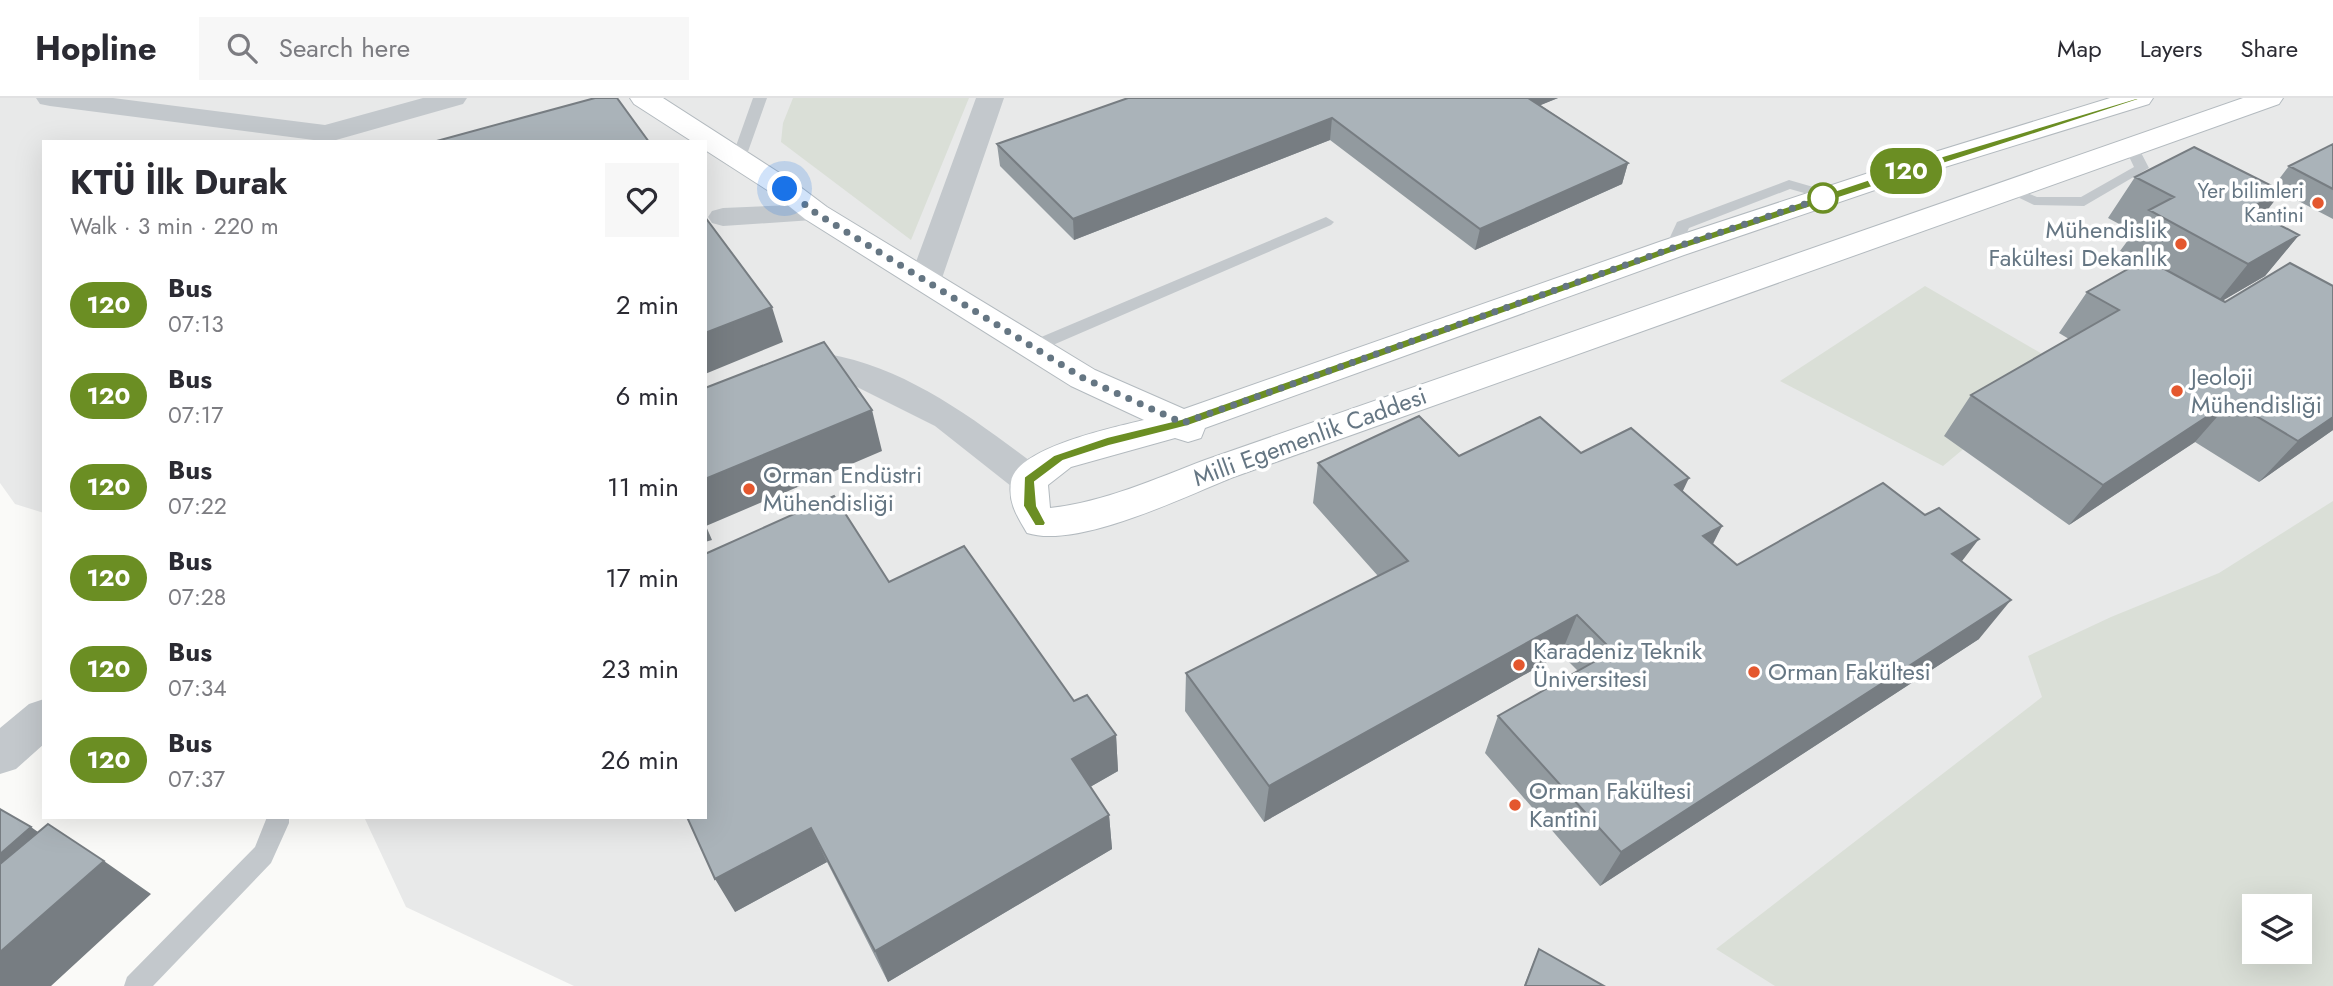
<!DOCTYPE html>
<meta charset="utf-8">
<style>
:root{--surface:#fff;--page:#f7f7f7;--text:#2b2b33;--muted:#7c7c81;--line:#e1e1e2}
body{margin:0;font-family:Jost,sans-serif;background:var(--page);color:var(--text);height:100vh;display:flex;flex-direction:column;font-size:26px;white-space:nowrap}
*{box-sizing:border-box;margin:0}
p{font-size:23px;color:var(--muted)}
.icon{flex:none;width:38px;height:38px;fill:none;stroke:currentColor;stroke-width:2;stroke-linecap:round;stroke-linejoin:round}
.map{position:relative;flex:1;overflow:hidden}
.sheet{position:absolute;left:42px;top:42px;width:665px;height:679px;display:flex;flex-direction:column;background:var(--surface);border-radius:0px;box-shadow:0 7px 28px #0002}
.sheet>*{flex:none}
.badge{padding:0 14px;border-radius:23px;font-size:24px;line-height:46px}
.fabs{position:absolute;left:2242px;top:796px;display:grid;gap:14px}
.fabs a{display:grid;place-items:center;width:70px;height:70px;border-radius:0px;background:var(--surface);box-shadow:0 7px 28px #0002;font-size:35px}
.you{position:absolute;width:35px;height:35px;margin:-18px;border:5px solid #fff;border-radius:50%;background:#1a73e8;box-shadow:0 0 0 10px #1a73e833}
.map>.badge{position:absolute;translate:-50% -50%;box-shadow:0 0 0 4px #fff}
.round{display:grid;place-items:center;flex:none;width:74px;height:74px;border-radius:0px;background:var(--page)}
.overview{display:flex;align-items:center;justify-content:space-between;height:119px;padding:0 28px}
h1{font-size:33px;font-weight:700;line-height:52px}
ul{padding:0;list-style:none}
li{display:flex;align-items:center;gap:21px;height:91px;padding:0 28px}
li div{flex:1}
li b{display:block;font-size:26px}
li em{font-style:normal}
li .badge{min-width:77px;font-weight:700;text-align:center}
header{display:flex;align-items:center;gap:42px;box-sizing:border-box;height:98px;padding:0 35px;background:var(--surface);border-bottom:2px solid var(--line)}
header strong{font-size:33px}
nav{display:flex;gap:38px;margin-inline-start:auto;font-size:24px}
.search{width:490px;height:63px;background:var(--page);display:flex;align-items:center;gap:18px;box-sizing:border-box;padding:0 24px;border-radius:0px;color:var(--muted);font-size:26px}
.map>svg:first-child{display:block}
.built{fill:#e8e9e9;fill-rule:evenodd}
.green{fill:#dadfd7;fill-rule:evenodd}
.lines{fill:none;stroke-linecap:round;stroke-linejoin:round}
.secondary-casing{stroke:#b3babf;stroke-width:2}
.lane{fill:#c3c8cc;fill-rule:evenodd}
.street{fill:#c3c8cc;fill-rule:evenodd}
.secondary{fill:#fff;fill-rule:evenodd}
.wall{fill:#929a9f}
.shaded-wall{fill:#777d82}
.building{fill:#aab3b9;stroke:#777d82;stroke-width:2}
.line{fill:#6b8e23;stroke:#fff;stroke-width:2}
.walk{stroke:#657683;stroke-width:7;stroke-dasharray:0 12.6}
.stop-dot{fill:#fff;stroke:#6b8e23;stroke-width:3.5}
.poi-dot{fill:#e4572e;stroke:#fff;stroke-width:2.5}
.labels{text-anchor:middle;stroke-width:7;stroke-linejoin:round;paint-order:stroke}
.far-poi-label{font-size:21px;fill:#657683;stroke:#fff;text-anchor:end}
.poi-label{font-size:24px;fill:#657683;stroke:#fff;text-anchor:start}
.street-label{font-size:24px;fill:#657683;stroke:#fff}
</style>
<header>
<strong>Hopline</strong>
<div class="search"><svg class="icon" aria-label="search" viewBox="0 0 24 24"><circle cx="10" cy="10" r="6"/><path d="M15 15l6 6"/></svg>Search here</div>
<nav><a>Map</a><a>Layers</a><a>Share</a></nav>
</header>
<div class="map">
<svg width="2333" height="888" viewBox="0 0 2333 888">
<rect width="100%" height="100%" fill="#fafaf8"/>
<path class="built" d="M0,0h2333v888h-1759l-168,-79 -42,-90h341v-675h-661v371l-29,-9 -15,-21zM2254,808h46v46h-46z"/>
<path class="green" d="M793,0h176l-58,142 -130,-98 2,-19z
M1925,188l138,80 -120,100 -163,-85z
M2333,403v485h-558l-59,-37 326,-252 -14,-41 83,-39 108,-44zM2254,808h46v46h-46z"/>
<g class="lines">
<defs>
<path id="secondary" d="M630,0h33l132,85 32,24 268,163 89,39 478,-168 237,-78 211,-65h43l-4,6 -230,71 -235,80 -479,173 -4,10 -13,4 -13,-4 -104,29 -23,18 2,23c54,-6 105,-29 155,-48l1038,-362h40l-4,6 -1048,374c-49,20 -154,71 -204,55 -10,-17 -19,-30 -16,-51 4,-34 104,-55 133,-62l-73,-34 -266,-167 -30,-24 -70,-45v-8h-12l-59,-38z"/>
</defs>
<use href="#secondary" class="secondary-casing"/>
<path class="lane" d="M753,0h14l-22,62 -2,3h-10l-2,-3z
M2131,44l5,1 13,25 -65,38 -50,-1 -31,-15 7,-4 27,11h44l53,-30 -10,-21z
M1789,82l45,13 2,3 -7,4 -39,-11 -101,39 -11,23h-10l-3,-3 12,-26z
M1326,119l8,5 -3,3 -292,126 -6,2 -8,-6 2,-4z
M267,719h22v6l-18,40 -118,123h-29l3,-9 128,-130z"/>
<path class="street" d="M36,0h77l212,27 98,-27h44l-4,6 -134,38 -279,-36 -10,-2z
M976,0h28l-63,183 -5,7 -11,3 -11,-3 -5,-7z
M816,106l11,3 4,6 -4,6 -104,7 -11,-3 -4,-6 4,-6 11,-3z
M828,256c81,14 150,68 214,116l5,10 -5,10 -13,4 -13,-4 -81,-64 -92,-46 -34,-2 -104,39v-25l88,-33z
M44,601v45l-28,25 -16,5v-46l29,-24z"/>
<use href="#secondary" class="secondary"/>
</g>
<path class="wall" d="M1128,0h430l-18,7 88,58 -6,21 -147,66 -145,-110 -256,100 -74,-74 -3,-22z
M2333,46v75l-52,-27 -18,24 36,19 -34,41 -43,25 3,1 108,-16v144l-74,52 -64,-40 -126,83 -125,-89 27,-41 98,-56 -10,-6 28,-41 53,-30 -20,-11 14,-19 -26,-14 27,-41 138,10 16,-21z
M1581,355l101,39 40,34 -9,18 24,21 225,-3 17,77 -379,247 -115,-133 13,-37 80,-45 -17,-17 -297,168 -79,-111 1,-38 192,-97 -65,-73 5,-40z
M889,484l185,119 42,34 2,36 -28,16 19,28 3,34 -224,133 -61,-120 -92,50z
M1539,851l65,37h-80l11,-28z"/>
<path class="shaded-wall" d="M1521,0h37l-41,17z
M1332,20l-2,22 -256,100 -1,-21z
M1628,65l-6,21 -147,66 5,-21z
M2282,93l-32,41 -32,18 31,-41z
M2299,137l-34,41 -50,29 33,-41z
M772,209l11,35 -78,32v-41z
M2231,303l-36,41 -126,83 34,-40z
M872,312l10,41 -176,75 6,14 -7,2v-63z
M2333,319v13l-74,52 39,-41z
M1689,380l-19,40 5,-33z
M1722,428l-21,40 2,-30z
M1979,441l-30,39 3,-24z
M2011,502l-32,39 -379,247 21,-34z
M1577,517l-16,39 -297,168 5,-36z
M1116,637l2,36 -42,24 -4,-36z
M1109,717l3,34 -224,133 -13,-31z
M31,729l42,30 -73,66v-69z
M811,730l16,34 -92,50 -20,-33z
M104,763l47,33 -100,92h-51v-34z"/>
<path class="building" d="M595,0h22l32,44h-216z
M1128,0h400l100,65 -148,66 -148,-111 -259,101 -76,-75z
M2333,46v45l-44,-23z
M2194,49l88,44 -33,18 50,26 -51,29 -99,-54 25,-13 -39,-20z
M705,119l67,90 -67,26z
M2146,161l79,43 65,-39 43,23v131l-35,24 -67,-40 -128,84 -132,-90 148,-85 -32,-18z
M824,244l48,68 -167,69v-91z
M1419,318l40,40 81,-39 41,36 50,-25 58,50 -14,7 47,41 -19,10 34,29 146,-82 42,32 14,-7 40,31 -27,15 59,46 -390,252 -123,-136 115,-65 -36,-36 -308,171 -83,-113 222,-112 -90,-98z
M834,398l55,86 75,-36 110,155 13,-6 29,40 -44,24 37,56 -234,136 -64,-123 -96,51 -28,-62h18v-263z
M0,711l31,18 -31,27z
M48,726l56,37 -104,91v-88z
M1539,851l65,37h-79z"/>
<path class="line" d="M2136,0h8l-467,153 -489,175 -79,20 -46,15 -28,21 2,24 9,17 -2,3h-9l-12,-20 1,-29 30,-22 53,-18 74,-18 488,-173 237,-79z"/>
<g class="lines">
<path class="walk" d="M785,91l31,24 267,165 100,45 490,-175 156,-52 -6,2"/>
</g>
<circle class="stop-dot" cx="1823" cy="100" r="14"/>
<g class="poi-dot">
<circle cx="2318" cy="105" r="7"/>
<circle cx="2181" cy="146" r="7"/>
<circle cx="2177" cy="293" r="7"/>
<circle cx="749" cy="391" r="7"/>
<circle cx="1519" cy="567" r="7"/>
<circle cx="1754" cy="574" r="7"/>
<circle cx="1515" cy="707" r="7"/>
</g>
<g class="labels">
<g class="far-poi-label">
<text x="2304" y="100">Yer bilimleri<tspan x="2304" dy="24">Kantini</tspan></text>
</g>
<g class="poi-label">
<text x="2167" y="140" text-anchor="end">Mühendislik<tspan x="2167" dy="28">Fakültesi Dekanlık</tspan></text>
<text x="2191" y="287">Jeoloji<tspan x="2191" dy="28">Mühendisliği</tspan></text>
<text x="763" y="385">Orman Endüstri<tspan x="763" dy="28">Mühendisliği</tspan></text>
<text x="1533" y="561">Karadeniz Teknik<tspan x="1533" dy="28">Üniversitesi</tspan></text>
<text x="1768" y="582">Orman Fakültesi</text>
<text x="1529" y="701">Orman Fakültesi<tspan x="1529" dy="28">Kantini</tspan></text>
</g>
<g class="street-label">
<text transform="translate(1310 339) rotate(-20)" y="8">Milli Egemenlik Caddesi</text>
</g>
</g>
</svg>
<div class="fabs">
<a><svg class="icon" aria-label="layers" viewBox="0 0 24 24"><path d="M12 4l9 5-9 5-9-5zM3 14l9 5 9-5"/></svg></a>
</div>
<div class="you" style="left:785px;top:91px"></div>
<b class="badge" style="left:1906px;top:73px;background:#6b8e23;color:#fff">120</b>
<section class="sheet">
<div class="overview"><div><h1>KTÜ İlk Durak</h1><p>Walk · 3 min · 220 m</p></div><a class="round"><svg class="icon" aria-label="heart" viewBox="0 0 24 24"><path d="M12 20l-8-8c-3-5 5-10 8-4 3-6 11-1 8 4z"/></svg></a></div>
<ul>
<li><span class="badge" style="background:#6b8e23;color:#fff">120</span><div><b>Bus</b><p>07:13</p></div><em>2 min</em></li>
<li><span class="badge" style="background:#6b8e23;color:#fff">120</span><div><b>Bus</b><p>07:17</p></div><em>6 min</em></li>
<li><span class="badge" style="background:#6b8e23;color:#fff">120</span><div><b>Bus</b><p>07:22</p></div><em>11 min</em></li>
<li><span class="badge" style="background:#6b8e23;color:#fff">120</span><div><b>Bus</b><p>07:28</p></div><em>17 min</em></li>
<li><span class="badge" style="background:#6b8e23;color:#fff">120</span><div><b>Bus</b><p>07:34</p></div><em>23 min</em></li>
<li><span class="badge" style="background:#6b8e23;color:#fff">120</span><div><b>Bus</b><p>07:37</p></div><em>26 min</em></li>
</ul>
</section>
</div>
